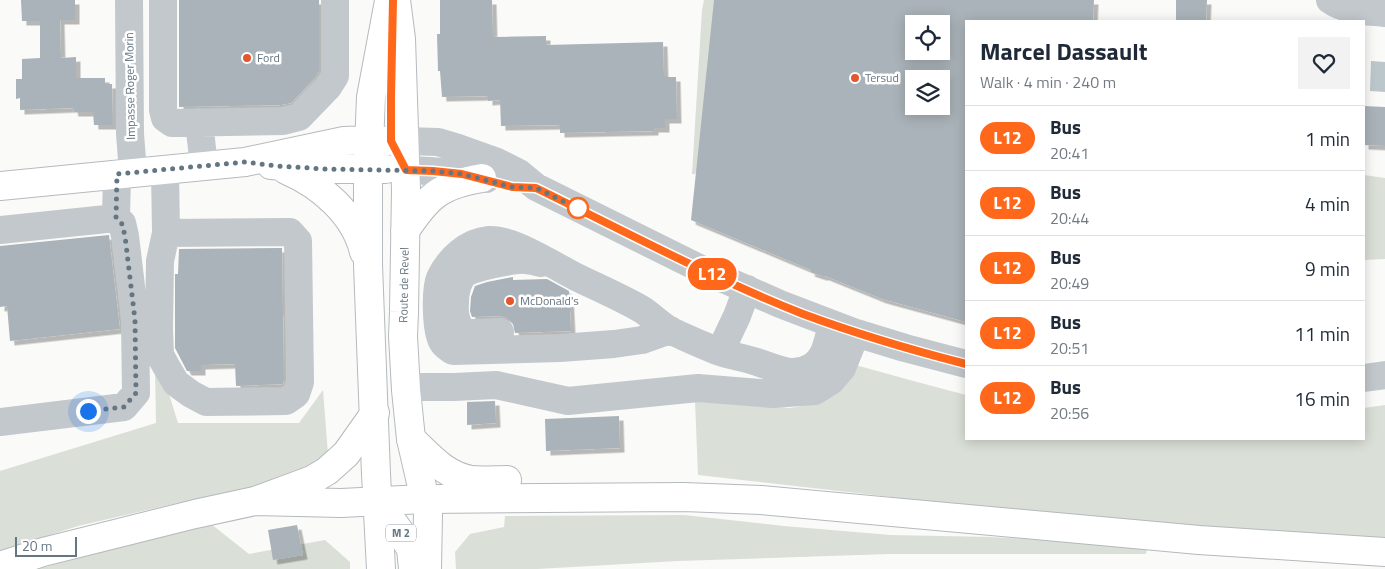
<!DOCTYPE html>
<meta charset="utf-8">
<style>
:root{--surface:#fff;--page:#f2f2f3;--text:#1f2937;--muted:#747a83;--line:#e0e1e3}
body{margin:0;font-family:"Titillium Web",sans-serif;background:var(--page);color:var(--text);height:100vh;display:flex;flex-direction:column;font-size:19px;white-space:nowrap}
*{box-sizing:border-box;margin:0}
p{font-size:16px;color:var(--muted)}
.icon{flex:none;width:28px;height:28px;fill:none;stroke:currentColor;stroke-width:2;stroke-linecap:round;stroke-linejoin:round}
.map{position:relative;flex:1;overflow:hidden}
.sheet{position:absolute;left:965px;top:20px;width:400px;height:420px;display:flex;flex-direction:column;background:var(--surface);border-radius:0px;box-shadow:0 2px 12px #0003}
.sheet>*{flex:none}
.badge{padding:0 10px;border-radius:16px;font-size:18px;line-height:32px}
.fabs{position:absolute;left:905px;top:15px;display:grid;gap:10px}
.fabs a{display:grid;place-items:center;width:45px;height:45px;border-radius:0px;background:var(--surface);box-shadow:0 2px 12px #0003;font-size:25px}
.scale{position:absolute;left:15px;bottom:12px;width:62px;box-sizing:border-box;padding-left:5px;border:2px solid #657683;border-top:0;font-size:14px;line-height:18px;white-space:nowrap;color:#657683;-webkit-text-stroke:4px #fff;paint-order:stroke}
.you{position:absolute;width:25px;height:25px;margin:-12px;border:4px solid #fff;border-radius:50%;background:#1a73e8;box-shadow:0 0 0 8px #1a73e833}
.map>.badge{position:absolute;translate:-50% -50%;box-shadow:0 0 0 2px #fff}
.round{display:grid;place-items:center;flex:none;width:52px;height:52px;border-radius:0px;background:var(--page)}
.summary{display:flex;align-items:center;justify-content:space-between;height:85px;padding:0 15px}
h1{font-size:24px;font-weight:700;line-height:38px}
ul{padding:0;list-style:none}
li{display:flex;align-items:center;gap:15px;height:65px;padding:0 15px;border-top:1px solid var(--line)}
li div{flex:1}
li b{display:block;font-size:19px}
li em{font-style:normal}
li .badge{min-width:55px;font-weight:700;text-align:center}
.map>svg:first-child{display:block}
.green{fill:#dadfd7}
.water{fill:#bbc7cb}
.building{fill:#aab3b9;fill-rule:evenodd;filter:url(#shadow)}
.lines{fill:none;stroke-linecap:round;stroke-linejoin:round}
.major-casing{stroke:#b5babe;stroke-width:30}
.highway-casing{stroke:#b4b9bd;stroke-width:30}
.minor{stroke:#c3c8cc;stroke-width:28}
.major{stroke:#fff;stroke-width:28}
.highway{stroke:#fff;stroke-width:28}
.line-casing{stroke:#fff;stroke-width:11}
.line{stroke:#ff671b;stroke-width:8}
.walk{stroke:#657683;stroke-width:5;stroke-dasharray:0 9}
.poi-dot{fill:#e4572e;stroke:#fff;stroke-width:2}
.stop-dot{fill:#fff;stroke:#ff671b;stroke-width:2.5}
.labels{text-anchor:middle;stroke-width:5;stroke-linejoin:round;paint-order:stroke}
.shield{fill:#fff;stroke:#939fa8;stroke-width:1}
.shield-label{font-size:11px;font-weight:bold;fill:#657683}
.poi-label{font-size:12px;fill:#657683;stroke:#fff;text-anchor:start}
.street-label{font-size:12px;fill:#657683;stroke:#fff}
</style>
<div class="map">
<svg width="1385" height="569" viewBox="0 0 1385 569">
<defs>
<filter id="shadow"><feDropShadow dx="4.5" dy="4.5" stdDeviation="0" flood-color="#0004"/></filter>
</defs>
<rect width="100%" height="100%" fill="#fafaf8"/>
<path class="green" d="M704,0h22l-27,166 -4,8h-3l10,-164z
M1364,175l21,3v81l-21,1z
M852,364l65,18 49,13v44h398v-31l21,-3v137l-281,-21 -406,-46 -3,-74 95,7 12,-2 9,-3z
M161,368l17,55h121l24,-33 5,65 -40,24 -97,21 -113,26 -78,25v-80l156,-48 -1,-54z
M684,515l100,11 106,9 101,2 96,5 60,7 -1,5h-257l-211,7 -141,8h-81l-1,-17 15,-18 34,-7 1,-11z
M211,524l38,30 76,-14 25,22v7h-312l138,-37z"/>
<path class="water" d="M1371,61l14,1v30l-15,-1z"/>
<path class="building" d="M21,0h54v20h-15l1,38 15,-1v21h29v6h7l1,41h-19l-1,-13h-19l-1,-4 -53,2v-12l-4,1v-20h6v-20l18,-1v-37h-18z
M179,0h140v71l-3,6 -25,26 -10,2 -102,2z
M440,0h52l1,37 53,-1v9l117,-3 1,35h12l1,42h-12v9h-11v3l-94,2v-8l-59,1 -1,-26 -12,1v-5l-46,1 -2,-26h-2l-1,-37h3z
M714,0h380l-1,21h-127v301l-84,-23 -57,-23h-3l-12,-4 1,-2 -120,-50zM914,24h27v27h-27zM914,79h27v27h-27z
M1176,0h31l-1,21h-30z
M1364,106l21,1v39l-21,-1z
M109,235l11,94 -110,12 -3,-35 -7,1v-61z
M282,248l2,132 -1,4 -47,2 -1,-22 -34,1v6h-14l-12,-23v-74h3l1,-25z
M513,277v3l34,-1 22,12 2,40 -56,2 -2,-9 -6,-6 -8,-2 -27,1 -2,-6 1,-14 4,-11 12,-4z
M495,401l1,22 -29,2v-23z
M619,416l1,32 -74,3 -1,-32z
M297,525l6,30 -30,5 -5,-30z"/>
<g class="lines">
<defs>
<path id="major" d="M396,0l5,39 5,151 -2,122 -1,24 3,54 5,49 17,74 -1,56
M271,165l55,4h60
M286,170c35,15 69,44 78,82
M0,186l245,-24 99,-21 25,-1 19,1
M405,231c23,-35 35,-46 77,-53
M381,569l-5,-95 -8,-209v-95l3,-73 18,-96"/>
<path id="highway" d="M411,439c19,17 33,36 60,41 12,1 24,0 36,0
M255,501l86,2 83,-4 260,-2 77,3 438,40 186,12
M378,501l26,37 7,11 2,20
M0,566l43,-14 152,-38 60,-13 57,-21 15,-9 19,-17 29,-41"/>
</defs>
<use href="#major" class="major-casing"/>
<use href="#highway" class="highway-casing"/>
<path class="minor" d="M129,0l1,134 3,38
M163,0v110l2,8 7,5 111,-2 16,-4 29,-30 7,-11v-76
M1330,0c15,11 37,11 55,13
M199,122l5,44
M405,141l33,1 20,6 39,14 22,11 17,14 167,83 77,34 76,29 49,15 61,16
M165,170l1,63 -6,28 -1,68 1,26 6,11 10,17 15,11 15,8 80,-1 10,-7 4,-12 -2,-141 -8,-9 -124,1
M406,170c27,1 54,2 80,9
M0,230l116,-12 1,-44
M670,330l-28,10 -28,4 -54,4 -107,3c-4,-3 -9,-5 -11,-10 -6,-11 -7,-51 -2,-63 9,-19 27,-36 49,-38 22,-2 66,26 87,37 21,10 44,20 65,32 10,6 19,16 30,22 16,7 33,15 49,21 12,4 25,6 37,10 18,6 35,16 54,5 15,-8 17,-28 21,-43
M500,332l-27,1 -10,-1c-7,-8 -9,-17 -8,-29 0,-10 2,-21 9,-29 6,-6 51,-15 61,-14 5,0 11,2 16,3
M720,352l17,-36 10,-27
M1364,378l21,-3
M406,390l12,-3h36l42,-2 72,16 130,-13 75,6 42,-3 16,-10 11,-13 14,-35
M0,422l124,-15 12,-14 -1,-73 -10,-84 -3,-13 -6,-5"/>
<use href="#major" class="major"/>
<use href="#highway" class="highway"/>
</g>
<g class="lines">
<defs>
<path id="line" d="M393,0l-2,97v44l15,29 27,1 29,3 50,13 24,1c88,43 176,90 267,126 54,20 108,36 163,50"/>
</defs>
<use href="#line" class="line-casing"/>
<use href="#line" class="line"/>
<path class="walk" d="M88,411l36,-4 12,-14 -1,-73 -10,-84 -3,-12 -6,-6 1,-44 128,-12 31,4 50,3 107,2 29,3 50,13 24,1 43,21 -1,-1"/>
</g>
<g class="poi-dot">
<circle cx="247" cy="58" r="5"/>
<circle cx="855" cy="78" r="5"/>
<circle cx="510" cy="301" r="5"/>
</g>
<circle class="stop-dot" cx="578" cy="208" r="10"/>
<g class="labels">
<rect class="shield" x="386" y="524.5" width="30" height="17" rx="4"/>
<g class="shield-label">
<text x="401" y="537">M 2</text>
</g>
<g class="poi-label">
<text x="257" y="62">Ford</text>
<text x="865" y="82">Tersud</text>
<text x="520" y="305">McDonald's</text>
</g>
<g class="street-label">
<text transform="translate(130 86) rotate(-91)" y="4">Impasse Roger Morin</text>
<text transform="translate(404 285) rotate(-89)" y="4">Route de Revel</text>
</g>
</g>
</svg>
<div class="fabs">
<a><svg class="icon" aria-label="locate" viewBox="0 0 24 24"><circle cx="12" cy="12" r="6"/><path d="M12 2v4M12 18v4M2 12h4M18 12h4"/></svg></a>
<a><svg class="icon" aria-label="layers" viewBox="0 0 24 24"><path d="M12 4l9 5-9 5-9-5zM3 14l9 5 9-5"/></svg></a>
</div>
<div class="scale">20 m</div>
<div class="you" style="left:88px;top:411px"></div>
<b class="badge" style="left:712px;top:274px;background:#ff671b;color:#fff">L12</b>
<section class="sheet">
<div class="summary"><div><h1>Marcel Dassault</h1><p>Walk · 4 min · 240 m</p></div><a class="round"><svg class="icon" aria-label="heart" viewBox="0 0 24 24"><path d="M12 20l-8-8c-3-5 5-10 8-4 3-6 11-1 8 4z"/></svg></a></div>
<ul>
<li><span class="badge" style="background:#ff671b;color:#fff">L12</span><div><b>Bus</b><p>20:41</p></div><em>1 min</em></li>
<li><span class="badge" style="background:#ff671b;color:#fff">L12</span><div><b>Bus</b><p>20:44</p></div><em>4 min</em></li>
<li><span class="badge" style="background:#ff671b;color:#fff">L12</span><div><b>Bus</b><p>20:49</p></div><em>9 min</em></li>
<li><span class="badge" style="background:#ff671b;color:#fff">L12</span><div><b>Bus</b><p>20:51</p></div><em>11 min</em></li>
<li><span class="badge" style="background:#ff671b;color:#fff">L12</span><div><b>Bus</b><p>20:56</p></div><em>16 min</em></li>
</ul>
</section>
</div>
